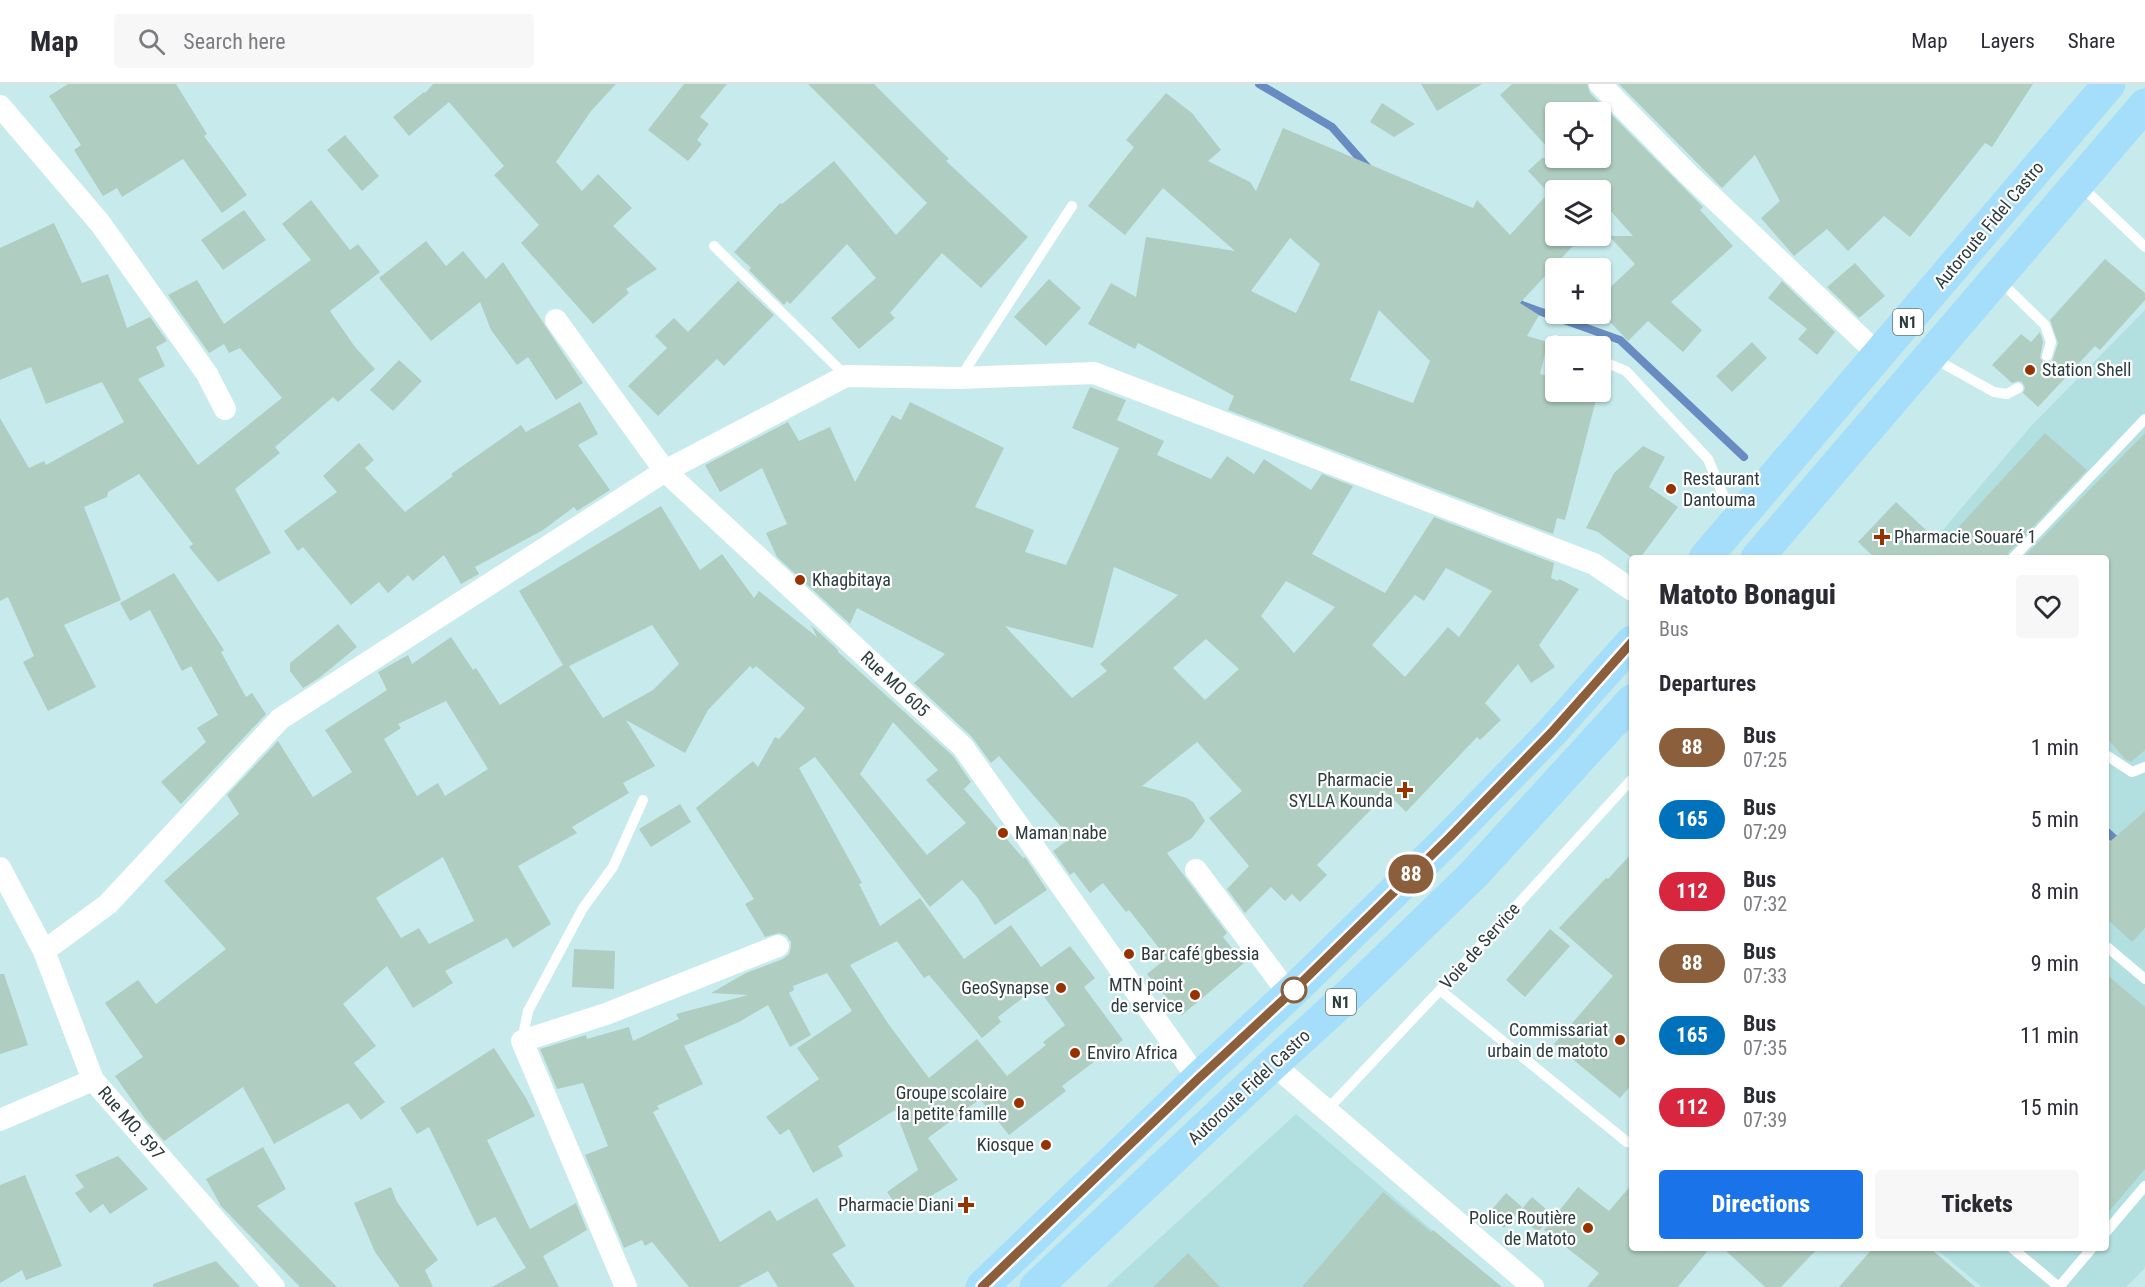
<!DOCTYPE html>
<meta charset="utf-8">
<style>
:root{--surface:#fff;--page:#f7f7f7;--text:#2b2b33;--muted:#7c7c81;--line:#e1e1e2;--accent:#1a73e8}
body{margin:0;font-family:"Roboto Condensed",sans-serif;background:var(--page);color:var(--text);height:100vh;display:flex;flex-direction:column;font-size:22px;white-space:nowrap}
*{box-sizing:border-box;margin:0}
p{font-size:20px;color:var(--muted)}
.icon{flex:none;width:33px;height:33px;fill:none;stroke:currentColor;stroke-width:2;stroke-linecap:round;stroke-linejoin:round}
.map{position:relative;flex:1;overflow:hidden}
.drawer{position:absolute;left:1629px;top:471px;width:480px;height:696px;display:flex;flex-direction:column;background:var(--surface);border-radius:6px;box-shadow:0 2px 4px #0004}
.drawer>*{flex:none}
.badge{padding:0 12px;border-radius:20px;font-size:21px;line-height:39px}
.tools{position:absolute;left:1545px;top:18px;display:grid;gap:12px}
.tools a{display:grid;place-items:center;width:66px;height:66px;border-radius:6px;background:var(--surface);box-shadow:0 2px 4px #0004;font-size:30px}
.map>.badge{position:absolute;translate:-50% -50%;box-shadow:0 0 0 3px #fff}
h2{padding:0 30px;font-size:22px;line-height:54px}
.round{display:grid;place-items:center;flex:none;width:63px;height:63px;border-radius:6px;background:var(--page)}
.head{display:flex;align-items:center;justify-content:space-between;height:102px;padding:0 30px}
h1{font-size:28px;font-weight:800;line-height:45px}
.button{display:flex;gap:12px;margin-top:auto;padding:12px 30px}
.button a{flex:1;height:69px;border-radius:6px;background:var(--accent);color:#fff;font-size:24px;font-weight:800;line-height:69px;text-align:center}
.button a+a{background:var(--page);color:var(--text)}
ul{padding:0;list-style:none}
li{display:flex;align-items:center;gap:18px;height:72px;padding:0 30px}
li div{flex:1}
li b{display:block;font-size:22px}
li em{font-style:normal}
li .badge{min-width:66px;font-weight:700;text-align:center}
header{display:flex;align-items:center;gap:36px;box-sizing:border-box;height:84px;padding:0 30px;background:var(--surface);border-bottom:2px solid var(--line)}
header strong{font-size:28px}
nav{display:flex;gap:33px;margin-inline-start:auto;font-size:21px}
.search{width:420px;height:54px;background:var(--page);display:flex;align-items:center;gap:15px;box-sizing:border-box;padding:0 21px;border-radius:6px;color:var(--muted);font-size:22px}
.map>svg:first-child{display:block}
.built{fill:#b2e0e1}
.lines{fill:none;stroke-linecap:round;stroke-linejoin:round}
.stream{stroke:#688cc1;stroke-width:8}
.building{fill:#afcdc0;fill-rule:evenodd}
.lane{stroke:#fff;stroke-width:10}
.street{stroke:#fff;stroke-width:22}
.highway{stroke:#a5defa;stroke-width:33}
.line-casing{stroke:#fff;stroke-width:14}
.line{stroke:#8b5e3c;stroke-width:9}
.poi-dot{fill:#973300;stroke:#fff;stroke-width:2}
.stop-dot{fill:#fff;stroke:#8b5e3c;stroke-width:3}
.labels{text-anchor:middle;stroke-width:4.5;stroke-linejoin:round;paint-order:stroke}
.shield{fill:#fff;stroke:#6b7676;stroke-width:1.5}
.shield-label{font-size:16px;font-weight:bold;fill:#2c3b3b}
.street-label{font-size:18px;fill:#2c3b3b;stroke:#fff}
.poi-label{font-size:18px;fill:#2c3b3b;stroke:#fff;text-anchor:end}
</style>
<header>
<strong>Map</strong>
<div class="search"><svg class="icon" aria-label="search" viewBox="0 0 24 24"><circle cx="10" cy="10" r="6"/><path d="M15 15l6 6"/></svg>Search here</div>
<nav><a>Map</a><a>Layers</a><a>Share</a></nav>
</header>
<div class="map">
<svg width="2145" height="1203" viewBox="0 0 2145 1203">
<rect width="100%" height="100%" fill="#c7ebec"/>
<path class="built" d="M2145,226v958l-19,19h-144l-47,-39h171v-690h-187l113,-133z
M1296,1030l203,173h-393z"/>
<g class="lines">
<path class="stream" d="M1259,0l73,43 37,42
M1517,218l5,3 98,35 124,117
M2106,747l15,14"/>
</g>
<path class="building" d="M68,0h108l31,50 -3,2 43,59 -25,18 -39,-54 -61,38 -5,-9 -14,8 -29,-46 7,-5 -32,-49z
M433,0h183l-25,27 -35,51 26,29 16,-17 34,34 -19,18 44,43 -31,20 3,4 -36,31 -72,-81 18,-18 -45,-50 10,-9 -55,-64 -40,34 -16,-19 31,-25 1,1z
M684,0h43l-27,33 9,7 -12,16 5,4 -14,17 -40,-31z
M808,0h66l75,75 -3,2 82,76 -47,51 -39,-35 -52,60 5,5 -36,31 -28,-31 45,-40 -29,-34 -57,60 -3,-3 -3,4 -35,-35 2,-2 -17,-16 46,-49 2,1 52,-43 62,74 31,-32z
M1421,0h61l-45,27z
M1512,0h75l3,9 113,114 -3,3 33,36 -62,56 31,28 -19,22 -35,-31 -20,20 -28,-30v-14l35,-33 -26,-28h24l-33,-37v-9h-44v46h26l-62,67 19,12 -12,21 21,6 -8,32 16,4v14h42l-33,128 -8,-2 -4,16 -325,-124 6,-14 -96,-53 -3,6 -47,-25 23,-41 25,14 10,-60 89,14 -72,-63 -38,47 -37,-29 46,-59 -8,-7 40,-47 26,20 29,37 -13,11 42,21 6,9 27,-63 190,80 4,-8 33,35 41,-45h-5l-18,-19 14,-13h58v-46h-44v45l-56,-62zM1290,154l30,26 -24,49 -45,-22zM1379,226l51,51 -17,42 -63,-23z
M1619,0h414l-41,63 -7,-4 -75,94 -26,-21 -36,35 -21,-22 -33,27 -33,-38 19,-17 -25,-46 -33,33z
M1382,19l33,21 -21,13 -24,-15z
M345,51l34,41 -17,15 -35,-41z
M311,116l39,50 8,-6 22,28 -50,39 25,36 20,22 -37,33 -5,-5 -58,50 5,6 -45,36 36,64 -53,29 -29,-35 4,-3 -54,-70 -31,18 -1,5 -23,10 37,93 -57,25 32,62 -48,24 -25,-49 11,-6 -26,-59 -8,4v-183l29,50 15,-7 2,4 78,-43 -22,-40 -56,22 -15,-37 -31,13v-132l54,-25 28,60 26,-9 19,54 23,-11 17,24 -11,6 9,19 -27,13 60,86 84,-67 -42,-50 -11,5 -5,-9 -15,9 -41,-58 29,-15 27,44 87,-64 -29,-36z
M244,126l22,30 -43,30 -22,-30z
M426,157l20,25 17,-15 23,28 17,-17 80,121 -27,17 -28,-43 -11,8 -26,-35 -11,-28 -49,39 -52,-63z
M2105,175l40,34v7l-45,50 -5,-4 -57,61 -15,-14 2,-5 -3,-6 -4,-1 -6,2 -20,-18 29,-31 10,8 9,-10 3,10 -3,16 4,5 8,-1 6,-19 -8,-23z
M1855,179l30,33 -26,22 -32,-31z
M1049,195l32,29 -35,38 -32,-29z
M738,197l36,34 -50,51 -7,-7 -59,57 -30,-30 39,-38 -12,-12 19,-18 14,14z
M1782,197l53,51 -18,23 -19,-16 9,-10 -39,-31z
M1752,258l15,16 -35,34 -16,-16z
M399,276l23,21 -29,30 -23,-21z
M1090,303l36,13 -9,20 47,21 -7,14 54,24 16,-23 27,18 10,-15 47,31 11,-16 31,12 -41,68 73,39 49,-76 120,46 -3,15 7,3 1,-2 20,10 -40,56 16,22 -24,16 -13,-19 -33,39 16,17 -21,20 -3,-3 -71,75 -19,-19 -70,72 10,10 -27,27 -8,-8 -7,7 -14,-14 -26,26 -18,-24 22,-23 -40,-48 33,-27 -45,-49 -55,44 45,12 7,5 11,18 -13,17 -25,15 60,80 -4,4 21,26 -62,52 -35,-41 20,-16 -38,-48 -3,2 -23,-29 -13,10 -16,-21 -4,3 -17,-24 18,-13 -72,-82 -8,7 -19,-26 -58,-54 31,-29 -88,-46 -7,16 -73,-67 -11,-24 21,-9 -25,-56 -42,24 -15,-27 83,-43 11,19 31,-14 25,55 37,-67 9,5 9,-18 94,46 -29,59 59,23 -9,22 41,13 53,-117 -47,-20zM1114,483l64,28 -78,69 7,7 -35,27 -67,-72 88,22zM1446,484l46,23 -33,46 -11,-10 -43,50 -33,-32 43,-50 9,6zM1286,497l49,26 -41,46 -33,-37zM1206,555l33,30 -34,31 -32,-32z
M580,318l18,32 -20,11 32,45 -33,21 -3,-4 -31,23 -68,37 4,7 -18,10 -17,-29 -31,26 -5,-6 -20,18 -9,-11 -28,23 -48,-58 -5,4 -14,-20 53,-39 -14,-16 36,-33 15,17 -9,8 40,44 48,-36 -2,-2 70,-49 5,7z
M2045,349l42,37 -79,83 -2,5h-131l-17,-16 38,-40 46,43z
M2145,349v317l-14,12 -6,-3 -19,-22v-179h-83z
M1643,362l22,11 -16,30 29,20 -38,51h-8l-34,-26 -12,-4 28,-55z
M661,422l39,64 22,-16 32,44 5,-7 58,46 -6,-12 27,25v2l115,104 18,26 -7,7 59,69 2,-1 22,33 -52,35 -18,-28 -15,-17 -32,27 -115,-150 -16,11 63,115 -3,1 21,42 40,-28 44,61 47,-34 30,42 29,-21 25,32 -11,9 39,53 -61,46 4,5 -57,44 -29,-36 -52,39 30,42 -56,33 -15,-21 31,-22 -23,-60 -57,36 5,10 -30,17 -24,-44 -9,6 -14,-18 53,-38 -22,-31 55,-37 -25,-38 -34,13 1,4 -5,3 22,42 -21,12 -22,-42 -29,17 -55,24 19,38 -46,22 2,3 -6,3 67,130 50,-32 7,11 40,-23 29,48 -14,8 23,33h-77l-10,-16 -30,16h-49l-37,-45 -7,4 -3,-6 -18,8 -39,-93 23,-9 -25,-63 -26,6 -17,-40 46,-14 1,4 42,-12 4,14 46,-22 -3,-5 72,-19 -37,-2 35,-20 37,-14 6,-5 2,-7v-5l-5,-7 -7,-2 -14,4 -20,-33 9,-5 -58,-91 57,-47 5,6 17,-30 4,2 26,-31 -49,-42 -3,3 -3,-3 -42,44 -23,43 -59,-33 29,46 -32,17 6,10 -57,34 5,6 -59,33 33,58 -38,24 -6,-10 -62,33 8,12 -40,25 -26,-42 -44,38 33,42 -22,17 31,39 -24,18 -13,-17 -74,41 -31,-57 -79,54 -18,-21 -31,-44 28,-19 -38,-54 33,-23 18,24 70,-55 -62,-68 75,-67 -12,-19 51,-54 35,56 39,-25 -27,-42 62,-40 -9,-18 30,-17 4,9 39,-27 22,33 3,-2 24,37 63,-40 -44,-74zM652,541l27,39 -26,26 -50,28 -34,-52zM446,617l42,68 -43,27 -7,-13 -21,13 -33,-57 17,-11 -3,-4zM893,638l45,48 -12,10 40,43 -39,32 -67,-81zM443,773l31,64 -45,23 -10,-16 -18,10 -25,-40zM897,857l27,37 5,-3 53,63 19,-16 -3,-5 39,-30 28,38 -22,17 3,3 -39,31 -30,-37 -48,39 -40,-53 -39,-60z
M174,489l50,77 -3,2 25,45 6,-4 14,21 -85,90 -20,-22 45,-40 -9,-14 21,-13 -27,-49 -9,5 -32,-61 -20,11 -10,-18z
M338,540l19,23 -38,31 -16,10 -13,-17v-8z
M680,720l11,18 -40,25 -12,-18z
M2145,727v117l-13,14 -26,-24v-73z
M1632,769v231l-12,14 -66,-54 59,-68 -54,-48 47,-50 2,1z
M1550,845l20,17 -45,51 -19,-17z
M574,865l41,2 -1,38 -42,-2z
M0,890h4l24,71 -28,9z
M2106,890l39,33v162l-39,46z
M494,964l32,50 9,18 -48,24 43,89 46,-26 11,27 -44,26 16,31h-67l34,-19 -31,-51 -18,9 -48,-99 -12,7 -17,-26z
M263,1063l23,42 -29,17 80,81h-37l-79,-81 -15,-27z
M118,1072l30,33 -38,25 -7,-10 -13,9 -15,-20 9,-6 -9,-12z
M25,1091l37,91 -36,14 -4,-10 -22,13v-98z
M1632,1100v64h78l-32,39h-91l12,-14 -55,-43 34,-43 31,24z
M391,1103l6,15 41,58 -13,10 8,17h-33l-25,-35 -21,-49z
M1383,1108l48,40 2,-2 69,57h-200z
M1506,1109l16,14 -18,21 -16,-14z
M1532,1113l21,18 -15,17 -21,-17z
M1723,1164h95l-37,39h-16z
M1873,1164h57l45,39h-136z
M1188,1169l32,34h-67z
M216,1177l24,26h-87v-3z"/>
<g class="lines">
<path class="lane" d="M2080,101l65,62
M714,162l132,130
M1998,195l47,46 6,17 -4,14
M1555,256l16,6
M1933,274l61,34 13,2 11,-6
M1600,276l26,11 82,88 25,60
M960,294l112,-172
M2013,474l132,-139
M2106,671l26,17 13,-5
M2106,862l39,33
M1440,906l187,152
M522,957l6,-30 55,-103 30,-41 30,-67
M1327,1026l113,-120 192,-211
M2106,1148l39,-46
M2012,1164l47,39
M2059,1203l33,-39"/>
<path class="street" d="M1600,0l90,92 189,179
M0,22l100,117 107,151 18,35
M556,236l109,151 298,276 235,332
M0,784l44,83 49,129 181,207
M1196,786l93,124
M44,867l64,-47 172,-185 385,-248 181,-95 113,2 135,-5 500,191 38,26
M1273,980l260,223
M0,1036l93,-40
M626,1203l-104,-246 84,-27 172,-68"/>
<path class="highway" d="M1705,474l404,-474
M1757,474l388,-453
M982,1203l216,-208 99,-92 153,-150 101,-104 81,-91
M1036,1203l237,-223 78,-71 123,-119 158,-173"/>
</g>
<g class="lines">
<defs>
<path id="line" d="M982,1203l216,-208 99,-92 153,-150 101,-104 81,-91"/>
</defs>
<use href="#line" class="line-casing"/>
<use href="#line" class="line"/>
</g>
<g class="poi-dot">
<circle cx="2030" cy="286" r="6"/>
<circle cx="1671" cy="405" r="6"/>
<path d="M1879 444h6v6h6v6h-6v6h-6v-6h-6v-6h6z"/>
<circle cx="800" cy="496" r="6"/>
<path d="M1402 697h6v6h6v6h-6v6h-6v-6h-6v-6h6z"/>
<circle cx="1003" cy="749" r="6"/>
<circle cx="1129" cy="870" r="6"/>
<circle cx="1061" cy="904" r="6"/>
<circle cx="1195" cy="911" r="6"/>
<circle cx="1620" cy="956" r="6"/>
<circle cx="1075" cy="969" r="6"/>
<circle cx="1019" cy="1019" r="6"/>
<circle cx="1046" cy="1061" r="6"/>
<path d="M963 1112h6v6h6v6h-6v6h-6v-6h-6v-6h6z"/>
<circle cx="1588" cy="1144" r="6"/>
</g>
<circle class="stop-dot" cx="1294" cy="906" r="12"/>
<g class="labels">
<g class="shield">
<rect x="1893" y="225" width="30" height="26" rx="4.5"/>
<rect x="1326" y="905" width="30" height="26" rx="4.5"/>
</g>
<g class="shield-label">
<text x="1908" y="244">N1</text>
<text x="1341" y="924">N1</text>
</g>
<g class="street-label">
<text transform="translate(1989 141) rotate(-50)" y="6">Autoroute Fidel Castro</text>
<text transform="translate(895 600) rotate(43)" y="6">Rue MO 605</text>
<text transform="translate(1480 862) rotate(-48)" y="6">Voie de Service</text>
<text transform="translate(1249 1003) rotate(-43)" y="6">Autoroute Fidel Castro</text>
<text transform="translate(131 1039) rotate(49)" y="6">Rue MO. 597</text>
</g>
<g class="poi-label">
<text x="2042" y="292" text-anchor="start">Station Shell</text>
<text x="1683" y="401" text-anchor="start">Restaurant<tspan x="1683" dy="21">Dantouma</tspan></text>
<text x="1894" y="459" text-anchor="start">Pharmacie Souaré 1</text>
<text x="812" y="502" text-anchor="start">Khagbitaya</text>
<text x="1393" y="702">Pharmacie<tspan x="1393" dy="21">SYLLA Kounda</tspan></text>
<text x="1015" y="755" text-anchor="start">Maman nabe</text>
<text x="1141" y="876" text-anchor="start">Bar café gbessia</text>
<text x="1183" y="907">MTN point<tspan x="1183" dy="21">de service</tspan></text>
<text x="1049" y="910">GeoSynapse</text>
<text x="1608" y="952">Commissariat<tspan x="1608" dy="21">urbain de matoto</tspan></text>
<text x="1087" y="975" text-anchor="start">Enviro Africa</text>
<text x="1007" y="1015">Groupe scolaire<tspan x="1007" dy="21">la petite famille</tspan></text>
<text x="1034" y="1067">Kiosque</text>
<text x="954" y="1127">Pharmacie Diani</text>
<text x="1576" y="1140">Police Routière<tspan x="1576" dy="21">de Matoto</tspan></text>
</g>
</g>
</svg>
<div class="tools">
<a><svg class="icon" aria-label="locate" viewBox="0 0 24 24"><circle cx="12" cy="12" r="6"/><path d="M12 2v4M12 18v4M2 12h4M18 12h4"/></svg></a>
<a><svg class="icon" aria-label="layers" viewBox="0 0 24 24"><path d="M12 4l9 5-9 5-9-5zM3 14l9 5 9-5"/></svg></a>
<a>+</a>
<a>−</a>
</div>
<b class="badge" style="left:1411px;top:790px;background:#8b5e3c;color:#fff">88</b>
<section class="drawer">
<div class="head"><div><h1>Matoto Bonagui</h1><p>Bus</p></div><a class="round"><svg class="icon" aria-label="heart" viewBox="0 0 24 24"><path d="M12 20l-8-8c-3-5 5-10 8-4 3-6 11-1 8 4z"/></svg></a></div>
<h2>Departures</h2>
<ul>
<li><span class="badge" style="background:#8b5e3c;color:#fff">88</span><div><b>Bus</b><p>07:25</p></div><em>1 min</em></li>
<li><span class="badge" style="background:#0072bc;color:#fff">165</span><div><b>Bus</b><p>07:29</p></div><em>5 min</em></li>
<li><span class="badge" style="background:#d7263d;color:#fff">112</span><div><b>Bus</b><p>07:32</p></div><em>8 min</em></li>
<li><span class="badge" style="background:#8b5e3c;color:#fff">88</span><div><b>Bus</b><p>07:33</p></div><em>9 min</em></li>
<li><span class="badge" style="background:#0072bc;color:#fff">165</span><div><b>Bus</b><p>07:35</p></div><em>11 min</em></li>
<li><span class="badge" style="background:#d7263d;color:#fff">112</span><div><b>Bus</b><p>07:39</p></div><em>15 min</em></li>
</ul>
<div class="button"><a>Directions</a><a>Tickets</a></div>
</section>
</div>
